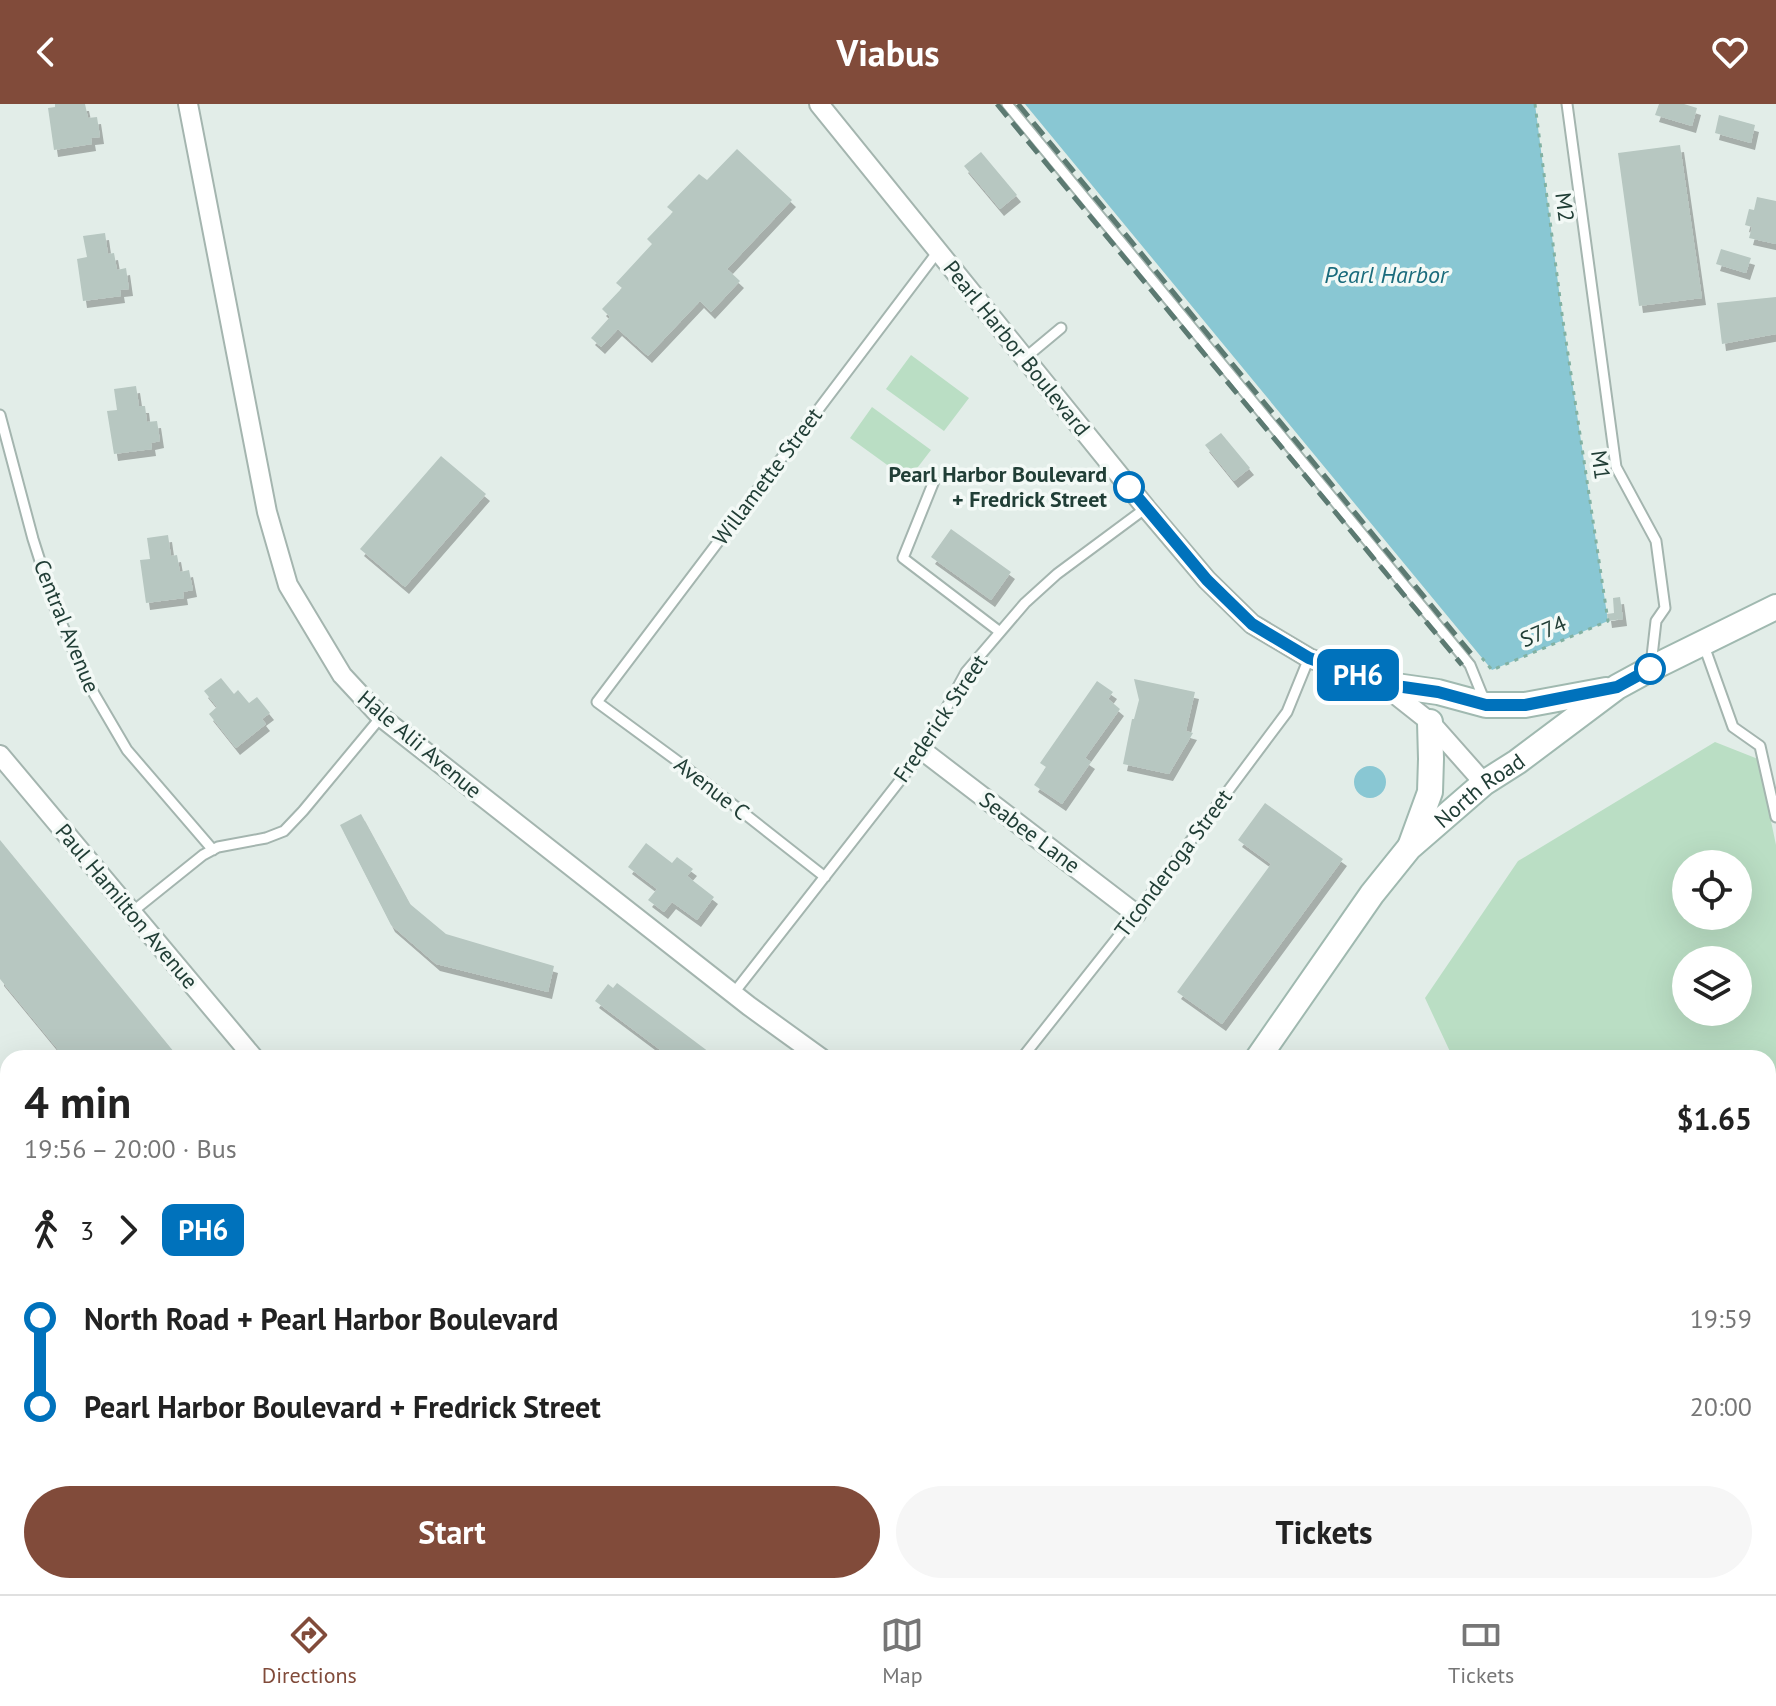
<!DOCTYPE html>
<meta charset="utf-8">
<style>
:root{--surface:#fff;--page:#f6f6f6;--text:#222;--muted:#767676;--line:#e0e0e0;--accent:#814b3a}
body{margin:0;font-family:"PT Sans",sans-serif;background:var(--page);color:var(--text);height:100vh;display:flex;flex-direction:column;font-size:30px;white-space:nowrap}
*{box-sizing:border-box;margin:0}
p{font-size:26px;color:var(--muted)}
.icon{flex:none;width:44px;height:44px;fill:none;stroke:currentColor;stroke-width:2;stroke-linecap:round;stroke-linejoin:round}
.map{position:relative;flex:1;overflow:hidden}
.sheet{position:absolute;left:0px;top:946px;width:1776px;height:544px;display:flex;flex-direction:column;background:var(--surface);border-radius:24px 24px 0 0;box-shadow:0 8px 32px #0002}
.sheet>*{flex:none}
.badge{padding:0 16px;border-radius:12px;font-size:28px;line-height:52px}
.tools{position:absolute;left:1672px;top:746px;display:grid;gap:16px}
.tools a{display:grid;place-items:center;width:80px;height:80px;border-radius:50%;background:var(--surface);box-shadow:0 8px 32px #0002;font-size:40px}
.map>.badge{position:absolute;translate:-50% -50%;box-shadow:0 0 0 4px #fff}
.legs{display:flex;align-items:center;gap:12px;height:88px;padding:0 24px;font-size:26px}
.legs p{margin-inline-start:auto}
.headline{display:flex;align-items:center;justify-content:space-between;height:136px;padding:0 24px}
h1{font-size:44px;font-weight:800;line-height:60px}
.primary-button{display:flex;gap:16px;margin-top:auto;padding:16px 24px}
.primary-button a{flex:1;height:92px;border-radius:48px;background:var(--accent);color:#fff;font-size:32px;font-weight:800;line-height:92px;text-align:center}
.primary-button a+a{background:var(--page);color:var(--text)}
ul{padding:0 24px;list-style:none}
li{display:flex;align-items:center;gap:28px;height:88px;font-size:30px}
li i{display:grid;place-items:center;width:12px;height:100%;margin:0 10px;background:currentColor}
li i::after{content:'';width:20px;height:20px;margin:-10px;border:6px solid;border-radius:50%;background:var(--surface)}
li p{margin-inline-start:auto}
li:first-child i{background:linear-gradient(#0000 50%,currentColor 0)}
li:last-child i{background:linear-gradient(currentColor 50%,#0000 0)}
header{display:flex;justify-content:space-between;align-items:center;height:104px;padding:0 24px;background:var(--accent);color:#fff;font-size:36px;font-weight:800}
.tabs{display:flex;justify-content:space-around;align-items:center;height:112px;border-top:2px solid var(--line);background:var(--surface);font-size:22px;color:var(--muted)}
.tabs a{display:grid;justify-items:center;gap:4px}
.tabs .selected{color:var(--accent)}
.map>svg:first-child{display:block}
.green{fill:#badec4;fill-rule:evenodd}
.water{fill:#89c7d3}
.building{fill:#b7c7c1;filter:url(#shadow)}
.lines{fill:none;stroke-linecap:round;stroke-linejoin:round}
.lane-casing{stroke:#a4b5af;stroke-width:13}
.street-casing{stroke:#a4b5af;stroke-width:22}
.secondary-casing{stroke:#a0b9b0;stroke-width:28}
.primary-casing{stroke:#c1c9c7;stroke-width:28}
.path{stroke:#82b1a2;stroke-width:3;stroke-dasharray:4 6;stroke-linecap:butt}
.lane{stroke:#fff;stroke-width:9}
.street{stroke:#fff;stroke-width:18}
.secondary{stroke:#fff;stroke-width:24}
.primary{stroke:#65a393;stroke-width:24}
.rail{stroke:#5c7a72;stroke-width:5;stroke-dasharray:16 8;stroke-linecap:butt}
.line-1-casing{stroke:#fff;stroke-width:18}
.line-1{stroke:#0072bc;stroke-width:12}
.stop-1-dot{fill:#fff;stroke:#0072bc;stroke-width:4}
.labels{text-anchor:middle;stroke-width:7;stroke-linejoin:round;paint-order:stroke}
.street-label{font-size:22px;fill:#213e36;stroke:#f3f9f6}
.stop-label{font-size:22px;font-weight:bold;fill:#213e36;stroke:#f3f9f6;text-anchor:end}
.water-label{font-size:24px;font-style:italic;fill:#1a6b7c;stroke:#f3f9f6}
</style>
<header><svg class="icon" aria-label="back" viewBox="0 0 24 24"><path d="M15 5l-7 7 7 7"/></svg>Viabus<svg class="icon" aria-label="heart" viewBox="0 0 24 24"><path d="M12 20l-8-8c-3-5 5-10 8-4 3-6 11-1 8 4z"/></svg></header>
<div class="map">
<svg width="1776" height="1490" viewBox="0 0 1776 1490">
<defs>
<filter id="shadow"><feDropShadow dx="4" dy="7" stdDeviation="0" flood-color="#0004"/></filter>
</defs>
<rect width="100%" height="100%" fill="#e2ede8"/>
<path class="green" d="M911,251l58,43 -25,33 -58,-42z
M872,303l59,43 -23,30 -58,-42z
M1715,638l43,17 18,86v258l-8,1v-46h-315l-28,-60 93,-137zM1686,760h52v52h-52zM1686,856h52v52h-52z"/>
<path class="water" d="M1025,0h510l27,210 46,307 -116,49z
M1354 678a16 16 0 1 1 32 0a16 16 0 1 1-32 0Z"/>
<path class="building" d="M55,0h30l3,14 9,-1 3,20 -9,1 1,6 -38,6 -6,-42 7,-1z
M1659,0h25l13,4 -5,18 -37,-11z
M1719,11l36,10 -4,18 -36,-10z
M1680,41l22,153 -63,8 -21,-153z
M737,45l55,51 -65,69 13,12 -29,31 -11,-11 -52,55 -30,-27 -17,18 -10,-9 19,-21 -8,-8 20,-21 -6,-5 36,-39 -5,-5 26,-27 -6,-5 32,-33 8,6z
M981,48l36,43 -17,14 -36,-43z
M1757,93l19,4v43l-27,-6 3,-11 -7,-2 4,-16 5,1z
M105,129l3,21 6,-1 3,17 9,-2 3,21 -9,1 1,6 -38,5 -6,-42 10,-2 -4,-21z
M1721,145l30,9 -5,15 -30,-9z
M1776,193v37l-54,10 -5,-41z
M136,282l3,20h6l2,16 10,-1 3,20 -9,2 1,6 -38,5 -7,-43 10,-1 -3,-21z
M1221,329l29,35 -16,13 -29,-36z
M441,352l45,38 -81,93 -45,-38z
M951,425l60,43 -20,28 -60,-43z
M168,431l3,21 6,-1 3,17 9,-2 4,20 -10,2 1,6 -38,5 -6,-43 10,-1 -3,-21z
M1620,493l3,22 -15,2 -1,-7 7,-1 -1,-15z
M221,574l13,16 4,-4 11,13 8,-6 13,16 -8,6 4,5 -30,24 -27,-34 8,-7 -13,-16z
M1134,575l61,13 -9,39 7,2 -24,41 -46,-10 9,-45h2l5,-19z
M1097,577l16,11 -5,7 12,10 -35,49 6,4 -29,42 -28,-19 12,-18 -6,-4z
M1265,699l78,56 -121,165 -45,-32 94,-128 -33,-24z
M361,710l49,90 36,30 108,32 -6,26 -112,-28 -45,-39 -51,-100z
M0,736l179,218h-114l-65,-79z
M646,739l26,20 5,-6 16,12 -6,7 27,21 -17,23 -25,-18 -8,10 -16,-12 9,-11 -29,-22z
M617,879l100,75h-46l-76,-57 13,-17 5,4z
M1776,999v65l-8,2v-66z
M1776,1119v62l-3,1 -5,-12v-48z
M1776,1202v31l-8,3v-31z
M1768,1254l8,7v128l-8,4z"/>
<g class="lines">
<defs>
<path id="lane" d="M1007,0l463,561 15,37
M1567,0l49,363 40,74 9,67 -9,13 -5,44
M1025,254l36,-30
M0,311l33,124 22,69 31,72 41,70 86,100
M934,377l-31,77 97,74
M1703,539l30,84 27,19 16,71
M825,773l-145,-114 -83,-61 342,-452
M132,808l71,-57 15,-8 48,-9 18,-7 19,-20 78,-94
M733,890l190,-243 43,-79 59,-69 32,-29 89,-66
M1022,954l114,-144 151,-202 22,-54
M1768,1446l8,-4"/>
<path id="street" d="M188,0l79,408 21,73 54,90 39,42 368,289 72,52
M819,0l327,404 61,72 45,44 57,34 73,26 48,38 54,61
M923,647l213,163
M0,651l254,303
M0,1141l8,1
M1768,1479l8,4
M764,1482l19,8
M1427,1482l48,8
M371,1490l31,-8
M975,1490l2,-8"/>
<g id="secondary">
<path d="M1382,580l56,8 48,13h39l81,-15"/>
<path d="M1411,740l19,-52 1,-33 -1,-37"/>
<path id="s1" d="M1258,954l114,-164 37,-46 75,-65 33,-21 100,-75 33,-18 126,-62"/>
<path d="M0,1037l8,1"/>
</g>
<path id="primary" d="M1176,1482l4,8
M1231,1482l4,8"/>
</defs>
<use href="#lane" class="lane-casing"/>
<use href="#street" class="street-casing"/>
<use href="#secondary" class="secondary-casing"/>
<use href="#primary" class="primary-casing"/>
<path class="path" d="M1482,554l10,12 116,-49 -46,-307 -27,-210"/>
<use href="#lane" class="lane"/>
<use href="#street" class="street"/>
<use href="#secondary" class="secondary"/>
<use href="#primary" class="primary"/>
<path class="rail" d="M997,0l465,561
M1018,0l455,552"/>
</g>
<g class="lines">
<defs>
<path id="line-1" d="M1129,383l78,93 45,44 57,34 73,26 56,8 48,13h39l92,-18 33,-18"/>
</defs>
<use href="#line-1" class="line-1-casing"/>
<use href="#line-1" class="line-1"/>
</g>
<g class="stop-1-dot">
<circle cx="1129" cy="383" r="14"/>
<circle cx="1650" cy="565" r="14"/>
</g>
<g class="labels">
<g class="street-label">
<text transform="translate(1565 103) rotate(83)" y="8">M2</text>
<text transform="translate(1017 244) rotate(51)" y="8">Pearl Harbor Boulevard</text>
<text transform="translate(1601 361) rotate(82)" y="8">M1</text>
<text transform="translate(767 372) rotate(-53)" y="8">Willamette Street</text>
<text transform="translate(67 522) rotate(68)" y="8">Central Avenue</text>
<text transform="translate(1543 527) rotate(-23)" y="8">S774</text>
<text transform="translate(940 614) rotate(-56)" y="8">Frederick Street</text>
<text transform="translate(420 640) rotate(40)" y="8">Hale Alii Avenue</text>
<text transform="translate(712 684) rotate(38)" y="8">Avenue C</text>
<text dy="8" stroke="none"><textPath href="#s1" startOffset="350">North Road</textPath></text>
<text transform="translate(1030 728) rotate(37)" y="8">Seabee Lane</text>
<text transform="translate(1173 759) rotate(-53)" y="8">Ticonderoga Street</text>
<text transform="translate(127 802) rotate(50)" y="8">Paul Hamilton Avenue</text>
</g>
<g class="stop-label">
<text x="1107" y="378">Pearl Harbor Boulevard<tspan x="1107" dy="25">+ Fredrick Street</tspan></text>
</g>
<g class="water-label">
<text x="1386" y="179">Pearl Harbor</text>
</g>
</g>
</svg>
<div class="tools">
<a><svg class="icon" aria-label="locate" viewBox="0 0 24 24"><circle cx="12" cy="12" r="6"/><path d="M12 2v4M12 18v4M2 12h4M18 12h4"/></svg></a>
<a><svg class="icon" aria-label="layers" viewBox="0 0 24 24"><path d="M12 4l9 5-9 5-9-5zM3 14l9 5 9-5"/></svg></a>
</div>
<b class="badge" style="left:1358px;top:571px;background:#0072bc;color:#fff">PH6</b>
<section class="sheet">
<div class="headline"><div><h1>4 min</h1><p>19:56 – 20:00 · Bus</p></div><b>$1.65</b></div>
<div class="legs"><svg class="icon" aria-label="walk" viewBox="0 0 24 24"><circle cx="13" cy="4" r="2"/><path d="M13 8l-2 6 4 7M11 14l-3 7M7 12l3-4h3l4 4"/></svg>3<svg class="icon" aria-label="forward" viewBox="0 0 24 24"><path d="M9 5l7 7-7 7"/></svg><b class="badge" style="background:#0072bc;color:#fff">PH6</b></div>
<ul>
<li><i style="color:#0072bc"></i><b>North Road + Pearl Harbor Boulevard</b><p>19:59</p></li>
<li><i style="color:#0072bc"></i><b>Pearl Harbor Boulevard + Fredrick Street</b><p>20:00</p></li>
</ul>
<div class="primary-button"><a>Start</a><a>Tickets</a></div>
</section>
</div>
<nav class="tabs">
<a class="selected"><svg class="icon" aria-label="directions" viewBox="0 0 24 24"><path d="M12 3l9 9-9 9-9-9zM9 14v-3h6M13 9l2 2-2 2"/></svg>Directions</a>
<a><svg class="icon" aria-label="map" viewBox="0 0 24 24"><path d="M3 6l6-2 6 2 6-2v14l-6 2-6-2-6 2zM9 4v14M15 6v14"/></svg>Map</a>
<a><svg class="icon" aria-label="tickets" viewBox="0 0 24 24"><path d="M3 7h18v10H3zM15 7v10"/></svg>Tickets</a>
</nav>
